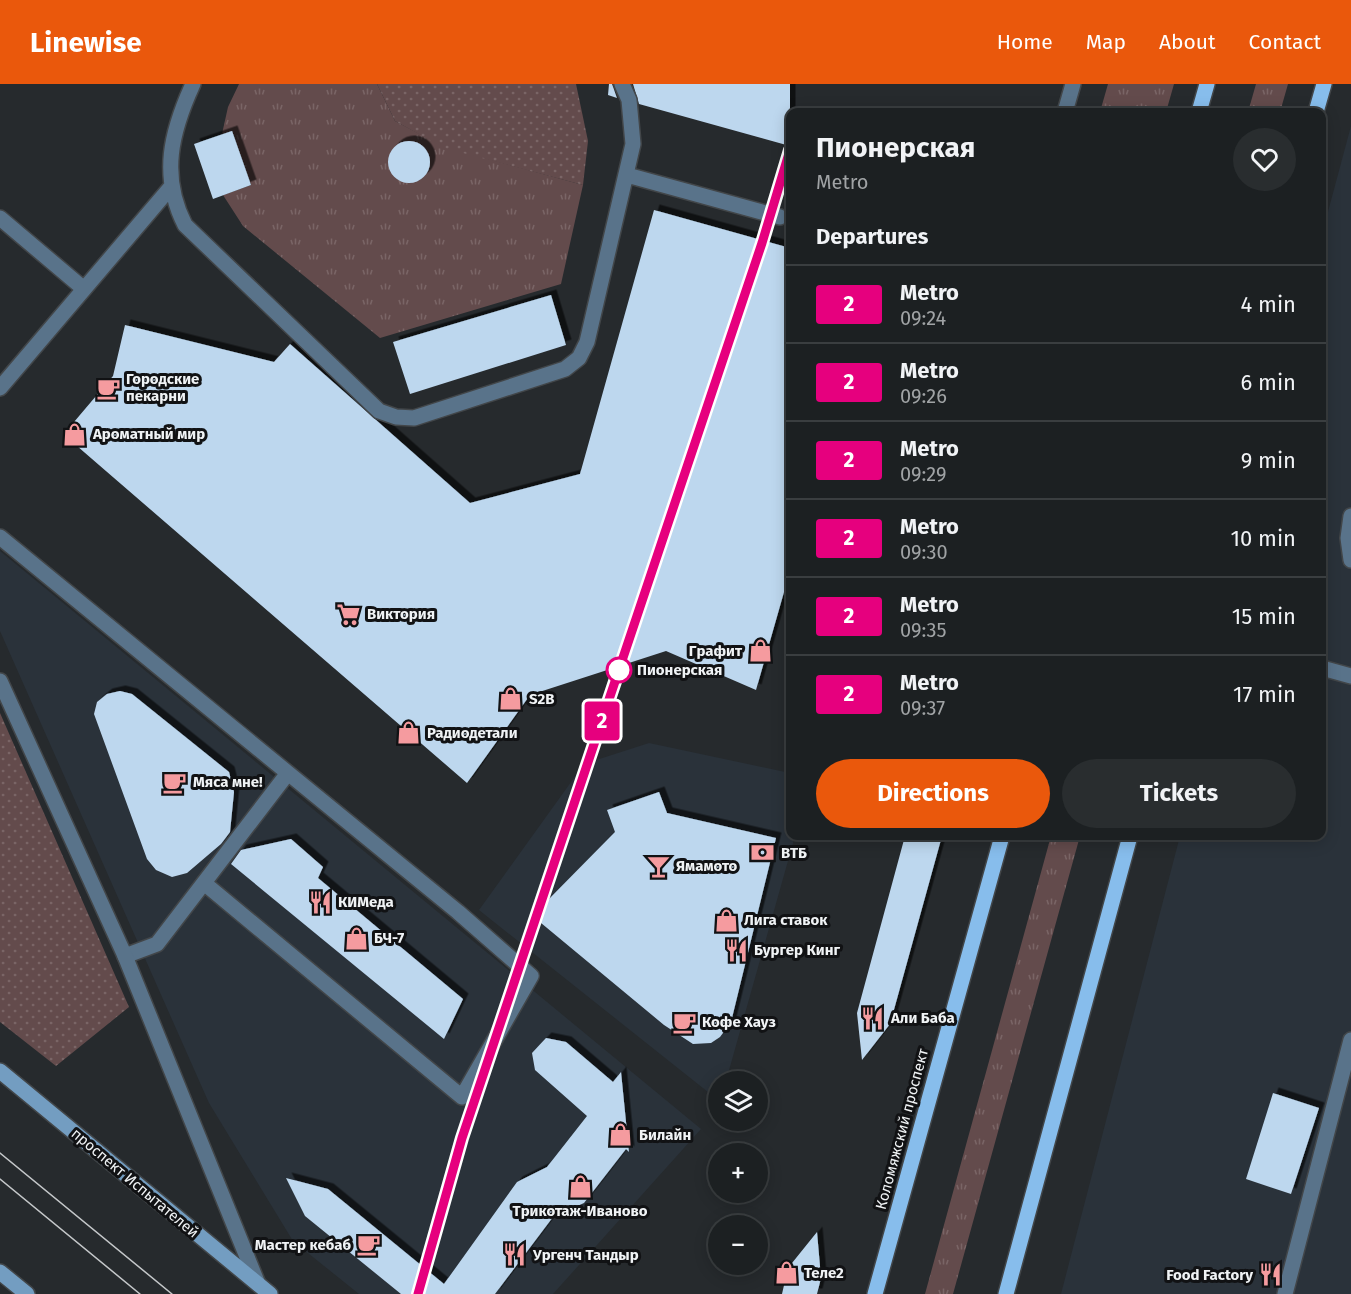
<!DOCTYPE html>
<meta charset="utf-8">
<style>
:root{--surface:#1c2022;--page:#292d2f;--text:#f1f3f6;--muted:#a0a3a5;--line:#3a3e40;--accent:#ea580c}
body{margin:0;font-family:"Fira Sans",sans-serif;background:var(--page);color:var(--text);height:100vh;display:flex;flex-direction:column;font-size:22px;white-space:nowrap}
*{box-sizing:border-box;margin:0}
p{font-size:20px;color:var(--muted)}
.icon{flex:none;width:33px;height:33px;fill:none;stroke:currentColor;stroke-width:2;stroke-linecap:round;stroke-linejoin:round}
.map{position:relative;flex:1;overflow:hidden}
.sheet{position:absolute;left:786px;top:24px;width:540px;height:732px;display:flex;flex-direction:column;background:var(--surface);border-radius:12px;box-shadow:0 3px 15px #0003,0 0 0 2px var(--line)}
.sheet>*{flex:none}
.badge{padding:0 12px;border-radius:4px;font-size:21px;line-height:39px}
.buttons{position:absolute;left:708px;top:987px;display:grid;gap:12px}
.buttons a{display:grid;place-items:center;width:60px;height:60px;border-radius:50%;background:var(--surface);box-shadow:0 3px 15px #0003,0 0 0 2px var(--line);font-size:30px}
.map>.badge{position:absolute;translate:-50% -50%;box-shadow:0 0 0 3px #fff}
h2{padding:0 30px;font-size:22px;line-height:54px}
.round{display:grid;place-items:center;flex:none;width:63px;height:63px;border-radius:32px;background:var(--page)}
.headline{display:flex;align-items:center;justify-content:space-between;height:102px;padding:0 30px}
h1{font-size:28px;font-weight:700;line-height:45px}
.action{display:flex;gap:12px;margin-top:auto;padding:12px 30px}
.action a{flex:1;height:69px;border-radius:36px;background:var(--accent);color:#fff;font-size:24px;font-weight:700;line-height:69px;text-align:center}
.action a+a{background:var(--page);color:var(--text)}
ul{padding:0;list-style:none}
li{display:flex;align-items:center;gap:18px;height:78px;padding:0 30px;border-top:2px solid var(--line)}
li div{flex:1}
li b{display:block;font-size:22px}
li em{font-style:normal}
li .badge{min-width:66px;font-weight:700;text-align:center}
header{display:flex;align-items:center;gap:36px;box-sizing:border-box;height:84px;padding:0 30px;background:var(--accent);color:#fff}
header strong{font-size:28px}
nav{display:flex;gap:33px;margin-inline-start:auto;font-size:21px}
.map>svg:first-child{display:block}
.built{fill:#2a323a}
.grass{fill:url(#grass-tufts)}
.park{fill:url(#park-dots)}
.building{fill:#bdd7ee;filter:url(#shadow)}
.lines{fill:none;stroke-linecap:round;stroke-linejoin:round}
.lane-casing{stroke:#424649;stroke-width:18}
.street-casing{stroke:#424649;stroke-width:18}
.secondary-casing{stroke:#424649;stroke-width:18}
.primary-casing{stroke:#424649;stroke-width:18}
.lane{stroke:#59738a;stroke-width:15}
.street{stroke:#59738a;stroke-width:15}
.secondary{stroke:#739dc1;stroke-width:15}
.primary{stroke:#87bdec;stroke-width:15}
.tram{stroke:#c5c8ca;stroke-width:1.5}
.line-casing{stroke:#fff;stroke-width:14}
.line{stroke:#e6007e;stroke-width:9}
.stop-dot{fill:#fff;stroke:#e6007e;stroke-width:3}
.labels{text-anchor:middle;stroke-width:6;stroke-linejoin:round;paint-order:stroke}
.poi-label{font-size:15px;font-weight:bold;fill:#f0f3f5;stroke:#111214;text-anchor:start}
.stop-label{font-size:15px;font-weight:bold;fill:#f0f3f5;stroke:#111214;text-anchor:start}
.street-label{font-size:15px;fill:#f0f3f5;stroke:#111214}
</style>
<header>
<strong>Linewise</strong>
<nav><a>Home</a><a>Map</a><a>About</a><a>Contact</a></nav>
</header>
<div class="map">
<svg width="1351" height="1210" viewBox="0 0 1351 1210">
<defs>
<pattern id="grass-tufts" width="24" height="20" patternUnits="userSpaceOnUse" patternTransform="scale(1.5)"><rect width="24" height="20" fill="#634b4c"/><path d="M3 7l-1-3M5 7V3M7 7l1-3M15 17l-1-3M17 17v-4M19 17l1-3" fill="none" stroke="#7a6566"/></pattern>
<pattern id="park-dots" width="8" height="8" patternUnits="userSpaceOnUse" patternTransform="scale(1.5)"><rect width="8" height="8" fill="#634b4c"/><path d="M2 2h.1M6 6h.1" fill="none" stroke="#7a6566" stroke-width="1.8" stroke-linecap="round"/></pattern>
<filter id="shadow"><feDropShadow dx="5.5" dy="-5.5" stdDeviation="0" flood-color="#0009"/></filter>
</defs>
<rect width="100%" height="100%" fill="#262a2d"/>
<path class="built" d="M1351,42v1168h-290l119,-458h142v-602z
M0,467l701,578 -148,165h-194l-66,-53 -84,-138 -209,-472z
M649,659l141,30v63h5l-69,245 -8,1v18l-239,-190 105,-146z"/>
<path class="grass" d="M239,0h138l18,37 49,26 139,38 -22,99 -181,54 -137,-112 -20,-31 28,-10 -19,-54 -10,3 6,-27z
M1108,0h66l-8,28h-66z
M1256,0h32l-8,28h-32z
M1051,752h29l-127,458h-28z"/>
<path class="park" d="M377,0h199l12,57 -5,44 -139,-37 -49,-27z
M0,629l129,294 -73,59 -56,-44z"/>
<path class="building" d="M609,0h3l5,14 -9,-3z
M633,0h157v62l-151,-42z
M232,47l19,54 -38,14 -19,-55z
M388 78a21 21 0 1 1 42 0a21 21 0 1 1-42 0Z
M654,126l136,38v323l-34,119 -90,-39 -136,44 -63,88 -390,-337 -3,-24 39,-46 12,-51 149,37 16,-18 180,159 110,-29z
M551,211l15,50 -156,49 -17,-52z
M120,607l12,3 97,78 5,20 -4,40 -9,12 -34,29 -15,4 -16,-7 -9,-11 -53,-145 3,-12 10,-8z
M659,708l8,21 109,25 -45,184 -11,15 -9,6 -18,1 -29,-19 -129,-107 13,-18 67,-68 -8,-22z
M905,752h37l-52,188 -28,36 -5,-47z
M291,755l32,28 -5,11 145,121 -19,40 -213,-175 10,-14z
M546,954l20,4 47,40 8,-10 8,80 -3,-3 -42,54 -31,14 -58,77h-94l-96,-78 -19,-38 42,11 116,95 73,-102 30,-15 40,-51 -52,-46 -3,-17z
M1273,1009l46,15 -28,86 -45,-15z
M817,1148l4,46 -4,16h-35l6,-26z"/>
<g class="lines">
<defs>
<path id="lane" d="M193,0c-22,48 -33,92 -8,141l194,186 17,6 18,1 151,-49 14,-11 8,-16 46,-198 -4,-44 -7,-16
M627,91l153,42
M0,134l84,71
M0,304l170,-200
M1351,432l-3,22 3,22
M0,453l288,236
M1322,584l29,8
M125,872l32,-12 131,-171 170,139 73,64 -69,121 -258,-214
M1285,1210l66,-254"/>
<path id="street" d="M1065,28l8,-28
M0,597l125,275 133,328"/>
<path id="secondary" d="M0,987l270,223
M0,1188l27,22"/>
<path id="primary" d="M1199,28l8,-28
M1316,28l8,-28
M875,1210l127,-458
M1006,1210l124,-458"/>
</defs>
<use href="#lane" class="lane-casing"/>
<use href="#street" class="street-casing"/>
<use href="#secondary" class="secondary-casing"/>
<use href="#primary" class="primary-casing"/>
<use href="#lane" class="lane"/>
<use href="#street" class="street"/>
<use href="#secondary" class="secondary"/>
<use href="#primary" class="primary"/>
<path class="tram" d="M0,1069l172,141
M0,1095l140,115"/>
</g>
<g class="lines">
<defs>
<path id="line" d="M418,1210l44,-156 300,-895 28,-93"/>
</defs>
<use href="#line" class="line-casing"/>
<use href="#line" class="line"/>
</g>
<defs>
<symbol id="cafe-bare" viewBox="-9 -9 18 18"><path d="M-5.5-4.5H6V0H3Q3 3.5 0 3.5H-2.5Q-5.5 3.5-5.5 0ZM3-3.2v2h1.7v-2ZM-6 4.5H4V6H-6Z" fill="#f59b9f" stroke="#111214" stroke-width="2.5" paint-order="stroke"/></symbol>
<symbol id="shop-bare" viewBox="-9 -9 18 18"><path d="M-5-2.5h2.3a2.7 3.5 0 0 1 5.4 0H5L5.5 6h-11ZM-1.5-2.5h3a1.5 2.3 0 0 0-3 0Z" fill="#f59b9f" stroke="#111214" stroke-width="2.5" paint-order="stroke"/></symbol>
<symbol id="supermarket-bare" viewBox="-9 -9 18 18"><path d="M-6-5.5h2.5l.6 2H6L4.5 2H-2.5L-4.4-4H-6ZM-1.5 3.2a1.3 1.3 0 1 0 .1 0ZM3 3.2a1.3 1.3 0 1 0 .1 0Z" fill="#f59b9f" stroke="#111214" stroke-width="2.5" paint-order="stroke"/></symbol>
<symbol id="bank-bare" viewBox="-9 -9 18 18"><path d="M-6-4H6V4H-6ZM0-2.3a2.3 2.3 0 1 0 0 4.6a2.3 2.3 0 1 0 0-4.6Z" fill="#f59b9f" stroke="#111214" stroke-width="2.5" paint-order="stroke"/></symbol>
<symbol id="bar-bare" viewBox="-9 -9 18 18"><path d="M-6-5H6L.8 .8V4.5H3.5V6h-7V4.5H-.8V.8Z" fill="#f59b9f" stroke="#111214" stroke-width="2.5" paint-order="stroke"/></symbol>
<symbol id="restaurant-bare" viewBox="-9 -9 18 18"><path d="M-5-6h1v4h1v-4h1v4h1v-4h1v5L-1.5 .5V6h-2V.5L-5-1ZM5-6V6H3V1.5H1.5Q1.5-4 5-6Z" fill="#f59b9f" stroke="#111214" stroke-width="2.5" paint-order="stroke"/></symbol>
</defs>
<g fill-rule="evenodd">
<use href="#cafe-bare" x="92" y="288" width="33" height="33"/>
<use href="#shop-bare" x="58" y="334" width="33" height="33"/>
<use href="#supermarket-bare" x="332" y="514" width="33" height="33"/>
<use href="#shop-bare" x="744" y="550" width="33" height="33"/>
<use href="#shop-bare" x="494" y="598" width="33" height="33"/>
<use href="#shop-bare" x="392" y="632" width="33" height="33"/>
<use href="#cafe-bare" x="158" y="682" width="33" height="33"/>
<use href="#bank-bare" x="746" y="752" width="33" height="33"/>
<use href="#bar-bare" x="642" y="766" width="33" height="33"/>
<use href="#restaurant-bare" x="304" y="802" width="33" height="33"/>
<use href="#shop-bare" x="710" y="820" width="33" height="33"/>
<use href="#shop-bare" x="340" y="838" width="33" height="33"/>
<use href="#restaurant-bare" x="720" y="850" width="33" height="33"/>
<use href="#restaurant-bare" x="856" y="918" width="33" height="33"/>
<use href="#cafe-bare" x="668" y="922" width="33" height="33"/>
<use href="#shop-bare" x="604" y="1034" width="33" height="33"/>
<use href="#shop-bare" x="564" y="1086" width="33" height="33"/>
<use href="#cafe-bare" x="352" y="1144" width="33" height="33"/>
<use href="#restaurant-bare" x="498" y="1154" width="33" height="33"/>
<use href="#shop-bare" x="770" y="1172" width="33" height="33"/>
<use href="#restaurant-bare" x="1254" y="1174" width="33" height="33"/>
</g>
<circle class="stop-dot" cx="619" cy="586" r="12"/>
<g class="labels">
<g class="poi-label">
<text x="126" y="300">Городские<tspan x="126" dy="17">пекарни</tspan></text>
<text x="93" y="355">Ароматный мир</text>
<text x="367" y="535">Виктория</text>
<text x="742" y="572" text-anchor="end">Графит</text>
<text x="529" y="620">S2B</text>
<text x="427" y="654">Радиодетали</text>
<text x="193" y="703">Мяса мне!</text>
<text x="781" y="774">ВТБ</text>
<text x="676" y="787">Ямамото</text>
<text x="338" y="823">КИМеда</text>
<text x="744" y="841">Лига ставок</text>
<text x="374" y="859">БЧ-7</text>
<text x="754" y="871">Бургер Кинг</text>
<text x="891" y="939">Али Баба</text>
<text x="702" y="943">Кофе Хауз</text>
<text x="639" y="1056">Билайн</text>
<text x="580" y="1132" text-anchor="middle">Трикотаж-Иваново</text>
<text x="351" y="1166" text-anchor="end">Мастер кебаб</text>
<text x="533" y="1176">Ургенч Тандыр</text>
<text x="804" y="1194">Теле2</text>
<text x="1253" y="1196" text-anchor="end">Food Factory</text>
</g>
<g class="stop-label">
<text x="637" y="591">Пионерская</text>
</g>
<g class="street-label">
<text transform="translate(902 1045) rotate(-75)" y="5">Коломяжский проспект</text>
<text transform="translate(135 1099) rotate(40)" y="5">проспект Испытателей</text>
</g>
</g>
</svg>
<div class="buttons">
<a><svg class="icon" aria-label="layers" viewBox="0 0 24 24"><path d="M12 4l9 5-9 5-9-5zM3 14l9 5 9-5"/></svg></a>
<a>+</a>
<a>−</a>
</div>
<b class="badge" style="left:602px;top:637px;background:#e6007e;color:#fff">2</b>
<section class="sheet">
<div class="headline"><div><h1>Пионерская</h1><p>Metro</p></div><a class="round"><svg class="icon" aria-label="heart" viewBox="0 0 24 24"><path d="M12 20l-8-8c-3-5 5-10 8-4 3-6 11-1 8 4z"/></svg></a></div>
<h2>Departures</h2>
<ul>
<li><span class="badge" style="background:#e6007e;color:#fff">2</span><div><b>Metro</b><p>09:24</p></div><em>4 min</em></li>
<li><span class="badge" style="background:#e6007e;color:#fff">2</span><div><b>Metro</b><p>09:26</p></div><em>6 min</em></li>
<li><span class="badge" style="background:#e6007e;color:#fff">2</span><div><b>Metro</b><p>09:29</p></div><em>9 min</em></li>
<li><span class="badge" style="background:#e6007e;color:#fff">2</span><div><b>Metro</b><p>09:30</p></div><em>10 min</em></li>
<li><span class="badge" style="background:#e6007e;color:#fff">2</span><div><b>Metro</b><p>09:35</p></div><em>15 min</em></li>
<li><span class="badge" style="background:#e6007e;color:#fff">2</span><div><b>Metro</b><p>09:37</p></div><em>17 min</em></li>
</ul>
<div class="action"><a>Directions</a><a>Tickets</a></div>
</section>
</div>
